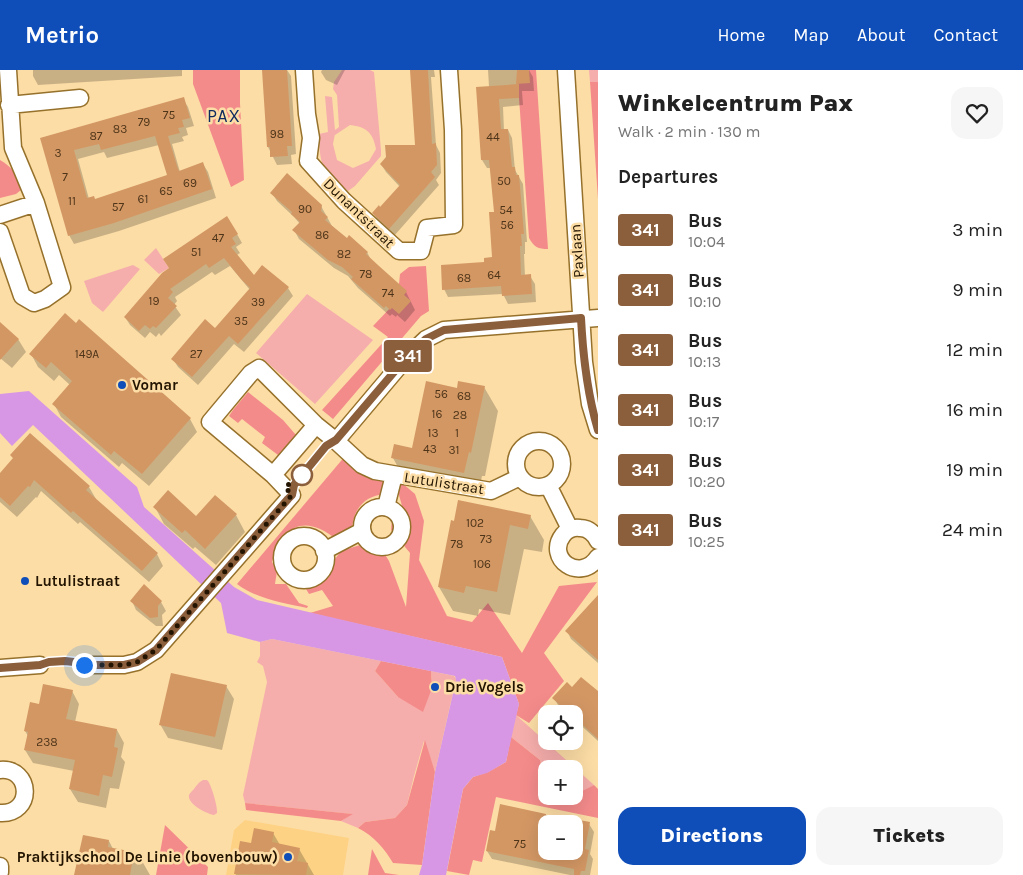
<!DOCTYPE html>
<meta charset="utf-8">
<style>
:root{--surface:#fff;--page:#f6f6f6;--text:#222;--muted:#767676;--accent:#0f4eb9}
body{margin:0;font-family:Karla,sans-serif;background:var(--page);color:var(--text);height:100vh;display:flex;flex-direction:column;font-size:19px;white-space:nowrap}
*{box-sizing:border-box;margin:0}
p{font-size:16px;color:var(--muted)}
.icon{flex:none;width:28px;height:28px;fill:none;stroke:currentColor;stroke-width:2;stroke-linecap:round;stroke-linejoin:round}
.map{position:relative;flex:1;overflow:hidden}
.drawer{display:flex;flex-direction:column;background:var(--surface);width:425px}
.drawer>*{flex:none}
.badge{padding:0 10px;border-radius:4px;font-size:18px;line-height:32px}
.buttons{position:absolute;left:538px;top:635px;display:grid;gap:10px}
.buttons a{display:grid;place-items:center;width:45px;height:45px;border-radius:10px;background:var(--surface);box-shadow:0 5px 20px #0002;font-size:25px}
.you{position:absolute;width:25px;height:25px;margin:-12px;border:4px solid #fff;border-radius:50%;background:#1a73e8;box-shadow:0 0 0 8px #1a73e833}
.map>.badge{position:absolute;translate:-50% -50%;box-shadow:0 0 0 2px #fff}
h2{padding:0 20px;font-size:19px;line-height:45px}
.round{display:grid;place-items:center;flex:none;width:52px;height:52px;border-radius:15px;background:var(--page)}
.overview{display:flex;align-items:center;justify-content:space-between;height:85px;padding:0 20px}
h1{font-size:24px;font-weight:800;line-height:38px}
.button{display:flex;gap:10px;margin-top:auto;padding:10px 20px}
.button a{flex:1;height:58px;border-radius:15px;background:var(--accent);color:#fff;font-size:20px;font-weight:800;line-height:58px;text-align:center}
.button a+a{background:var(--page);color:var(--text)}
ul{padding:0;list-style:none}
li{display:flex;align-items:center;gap:15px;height:60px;padding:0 20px}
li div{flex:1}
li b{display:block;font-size:19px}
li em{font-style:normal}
li .badge{min-width:55px;font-weight:700;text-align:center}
header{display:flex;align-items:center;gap:30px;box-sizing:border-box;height:70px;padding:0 25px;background:var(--accent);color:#fff}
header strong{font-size:24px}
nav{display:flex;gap:28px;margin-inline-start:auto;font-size:18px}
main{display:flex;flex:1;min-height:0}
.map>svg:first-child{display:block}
.built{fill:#fed284}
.green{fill:#f6aeac;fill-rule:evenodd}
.forest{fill:#f48b8b}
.water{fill:#d897e4}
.shadow{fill:#0003;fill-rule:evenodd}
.building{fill:#d39764;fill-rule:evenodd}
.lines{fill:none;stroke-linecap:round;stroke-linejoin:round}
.minor-casing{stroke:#96712b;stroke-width:19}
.minor{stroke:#fff;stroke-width:16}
.line-casing{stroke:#fff;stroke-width:11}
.line{stroke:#8b5e3c;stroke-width:8}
.walk{stroke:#221400;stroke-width:5;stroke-dasharray:0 9}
.poi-dot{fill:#0f4eb9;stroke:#fcdda6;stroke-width:2}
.stop-dot{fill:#fff;stroke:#8b5e3c;stroke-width:2.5}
.labels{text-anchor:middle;stroke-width:5;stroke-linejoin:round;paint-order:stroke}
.number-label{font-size:12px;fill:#4e3519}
.street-label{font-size:15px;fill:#221400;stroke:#fcdda6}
.poi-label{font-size:15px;font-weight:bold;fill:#221400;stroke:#fcdda6;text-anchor:start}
.quarter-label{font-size:18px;letter-spacing:1px;fill:#0d2a5f;stroke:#fcdda6}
</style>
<header>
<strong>Metrio</strong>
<nav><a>Home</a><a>Map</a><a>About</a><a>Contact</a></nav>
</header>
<main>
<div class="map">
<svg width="598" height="805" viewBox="0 0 598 805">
<rect width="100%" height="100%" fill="#fcdda6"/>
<path class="built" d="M245,750l104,18 -6,37h-117l8,-45z"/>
<path class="green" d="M342,0h28l4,2 7,78v6l-26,30 -7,5c-26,-23 -28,-21 -29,-57l9,-2 -3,-36 7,1 3,33 4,-3 -2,-32 -4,-6 1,-7zM350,55c17,2 23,8 26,24l-7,12 -16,7 -16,-8 -4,-16 2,-10v1z
M589,0h9v12h-8z
M156,178l13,20 -10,6 -15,-14z
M133,195l7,4 -37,43 -11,-9 -8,-22z
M307,224l66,46 -58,64 -59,-51z
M272,569l109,22 -6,10 23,26 34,-9 -1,-17 23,5 2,3 -21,93 -11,-31 -10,35 -7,29 -12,13 -30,4 -7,6 -17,-7 11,-7 -107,-11 -2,-8 24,-113 -4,-16 -6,-4 3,-6v-14z
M516,645l78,70 -20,12 -19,6 -10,-4 1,-12v9h28v-27h-28v15l-6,-24 -29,-23z
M203,710h4c4,3 11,27 10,33l-3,2c-7,-1 -27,-11 -25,-20 1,-2 3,-4 5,-6 3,-4 4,-6 9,-9z"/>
<path class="forest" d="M193,0h47v33l4,77 -13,7 -38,-103z
M517,0h19l12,179c-10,0 -14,-2 -19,-11z
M590,12h8v117z
M0,90c11,6 21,17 21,30l-5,4 -16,4z
M426,196l3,45 -8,5 -88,103 -11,-9 66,-73 -15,-11 19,-20 6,-12 2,-20 9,-7z
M248,322l35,28 13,15 -18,20 -16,-12 3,-6 -23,-18 -4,4 -9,-7 4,-6z
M346,385l42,25 -3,14c-23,2 -33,18 -33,39l-15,7c-32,-26 -53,-16 -65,22l5,9 -2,13h11l13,19 9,3 -1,2c-24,-5 -50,-9 -70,-24z
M402,413l13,11 9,27 -5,39 28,56 25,6 16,-19 34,50 37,-67 38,-4 -53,71 20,28 -35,42 -13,-8 3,-11 -17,-47 -192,-44 23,-7 -11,-16 -13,4 -6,-10 14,-1 24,-32 35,-11 13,21 17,46 4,-54 -19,-23 1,-12 10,-12 -6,-22z
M381,591l50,10 1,17 -9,24 -25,-15 -23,-26z
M511,667l29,23 6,24 -1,15 12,5 37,-19 4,4v29l-102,-21 -14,65 -9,-2 -4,15 -22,-4 16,-82 10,-12 15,-5 18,-10z
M425,670l10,32 -13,93 -29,-2c-9,-15 -19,-27 -35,-35l7,-6 30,-4 12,-13z
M245,733l108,11 -12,7 -95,-11z
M165,755l43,42 -1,8h-51z
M372,779l13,24 14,2h-31z"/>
<path class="water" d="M29,321l108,96 7,20 90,80 23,13 245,57 17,47 -13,58 -19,11 -14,4 -10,12 -17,86h-27l3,-10 13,-93 21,-92 -1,-4 -183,-37 -12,3 -33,-9 -6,-30 -188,-178 -21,21 -12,-13v-39z"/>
<path class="shadow" d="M33,0h149v6l-144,9 -5,-9z
M264,0h23l4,6 5,78 -5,1 1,9 -15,1 -9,-18z
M322,0h23l-8,15 -11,-5 -5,-8z
M411,0h23l1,7h-4l5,68 4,8 1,20 -5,7 3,5 -45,51 -16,-15 -5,-8 7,-4 20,-22 -14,-15 -5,-8 35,-18z
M488,0h41l4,7 1,14h-12l1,14 -20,2 1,23h4l4,8 3,32 8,14 4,58h-2v12h-1l1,22h5l5,8 1,18 -28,2 -5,-10 -55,3 -4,-8 49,-30 2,-46 -4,-45h-4l-5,-8 7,-73z
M183,29l5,8 6,19 -8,2 2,7 -6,2 2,4 -12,3 8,28 23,-8 5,8 8,26 -97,33 -45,13 -5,-9 -27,-97zM159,75l9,31 -73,24 -6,-1 -11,-40 26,-7 3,6z
M272,123l49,13 11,20 15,14 20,12 4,8 35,32 9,18 -10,12 -8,-7 -1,2 -4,-3 -2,2 -32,-28 -10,-12 -14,-8 -35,-29 -5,-9 6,-6 -6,-7 -17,-16z
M237,164l5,9 -6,4 4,6 -3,2 17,21 34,12 5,8 -49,56 -10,-8 -36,41 -20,-18 -5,-8 42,-29 35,-40 -20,-24 -15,9 -3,-3 -37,25 2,4 -3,4 7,10 -20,21 -2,-3 -3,4 -6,-5 -5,6 -15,-13 -5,-8 37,-43z
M65,245l125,104 7,13 -48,54 -27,-23 -3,4 -58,-50 -7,-13 16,-19 -11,-10 -5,6 -16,-14 -7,-13z
M0,254l18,15 8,13 -14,16 -12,-10z
M484,317l14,24 -13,65h-3l-4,20 -72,-14 -13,-24 20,-9 45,-60z
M30,364l59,53 7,12 -1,1 62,54 6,12 -14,16 -69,-60 -2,2 -37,-33 -4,7 -1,-1 -19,20 -17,-15v-27l14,-16 -3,-4z
M155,437l41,10 40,-2 9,17 -29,33 -21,-18 -2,2 -29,-25z
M530,446l14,24 -2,12 -18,-3 -14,66 -31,-6 -1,7 -25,-5 -14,-24 13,-65z
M598,526v67l-27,-24 -4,-8z
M132,531l29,1 5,9 -4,4 1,11h-7l-20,-16z
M226,616l8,13 -12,51 -54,-12 -8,-14z
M573,619l25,4v48l-24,-22v-5h-7l-9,-9 -4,-7z
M72,621l7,13 -4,18 42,8 7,13 -3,14 4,5 -6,27 -9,-1 -4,20 -28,-6 -8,-13 4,-18 -41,-8 -8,-13 3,-14 -3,-5 15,-26z
M501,736l88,18 5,8 -4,22 3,5 -3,16h-20l-78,-16 -5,-8 4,-19 5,1zM546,754h28v27h-28z
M273,763l7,12 19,4 15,26h-78l-1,-2 17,-28z
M109,771l4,8 25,5 12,21h-74z"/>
<path class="building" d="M262,0h25l5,76h-5l1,10 -18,1v-10h-3z
M410,0h18l4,74 4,-1 1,22 -6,7 4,5 -46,52 -17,-16 7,-8 1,2 20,-22 -20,-21 6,-7 -1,-12h30z
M517,0h12l1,13 -14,1z
M519,14v14l-20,1 2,30h7l4,38h3l1,8h3l5,59h-3l1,12h-2l1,29 10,-1 1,20 -30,2 -1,-10 -59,4 -1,-25 43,-3v-4l8,-1 -3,-45h5l-5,-52h-8l-5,-73z
M184,27l6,21 -8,2 2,7 -6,1 2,5 -12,3 9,30 2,5 24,-9 9,27 -98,34 -46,13 -28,-98zM155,66l12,39 -72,24 -1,-3 -7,2 -13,-48 25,-6 2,6z
M287,103l35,32 -1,6 7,6 -3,3 22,18 2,-3 19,17 -2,2 13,12 28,25 -3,4 7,6 -12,13 -7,-6 -2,2 -4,-4 -2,2 -33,-29 2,-2 -11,-10 -14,-7 -36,-30 8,-8 -9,-8 1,-2 -22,-19z
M227,146l11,18 -6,4 4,6 -5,3 23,28 8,-10 27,22 -51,57 -9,-8 -37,41 -21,-18 34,-40 10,9 35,-40 -9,-9 -17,-21 -15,10 -3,-4 -36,25 3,3 -5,6 9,8 -21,22 -3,-2 -3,3 -5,-4 -6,6 -15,-14 38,-44 7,-5 -6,-9z
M65,243l11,10 3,-4 112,99 -49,56 -28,-23 -3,4 -59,-51 20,-23 -21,-19 -5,6 -17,-14z
M0,252l19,17 -19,21z
M426,311l31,7 1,-7 27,5 -14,67 -2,-1 -5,21 -73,-15 3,-14 18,4z
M30,363l60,53 -4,4 72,63 -16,18 -69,-60 -2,2 -37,-33 -4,7 -2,-1 -18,20 -10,-9v-24l13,-15 -3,-3z
M168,420l28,26 19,-21 22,19 -32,35 -20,-19 -3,3 -29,-26z
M458,430l73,15 -3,14 -18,-4 -13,67 -31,-6 -2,7 -26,-6 13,-67 3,1z
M144,514l18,17 -4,5v11l-8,1 -20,-17z
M598,525v65l-33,-29z
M171,603l56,12 -12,52 -56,-12z
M581,607l17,14v48l-24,-22v-3h-4l-18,-16 15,-16 5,5z
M43,614l30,6 -7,29 51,10 -3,18 4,1 -6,29 -9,-2 -4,21 -30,-7 6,-29 -51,-10 4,-18 -4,-1 6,-29 9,2z
M500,734l46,10v37h28v-32l16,3 -5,27 4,1 -4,21h-4l-1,4h-6v-6l-88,-18 4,-21 5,1z
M254,758l20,4 -2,10 28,6 -3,13 11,2 -2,12 -72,-1 6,-33 11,2z
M83,765l26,5 -1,7 26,5 -4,23h-56z"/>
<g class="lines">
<defs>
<path id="minor" d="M304,0l3,44 4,24 -3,23 36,40 55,50h22l6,-23 27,-3 -1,-95 -4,-60
M566,0l18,292 6,42 8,26
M9,35l71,-7
M0,145l36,-12
M0,162l22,64 12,7 11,-4 17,-12 -26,-84 -23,-55 -5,-78
M336,371l70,-83 20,-19 18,-9 154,-12
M516 394a23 23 0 1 1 46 0a23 23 0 1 1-46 0Z
M273,405l43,-50
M548,415l22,44
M362 457a20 20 0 1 1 40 0a20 20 0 1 1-40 0Z
M386,437l8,-32
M282 488a22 22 0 1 1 44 0a22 22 0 1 1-44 0Z
M598,471c-4,-8 -10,-13 -18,-13 -7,-1 -13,2 -17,7 -18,23 17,49 35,22
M324,481l38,-20
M84,595h40l13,-3 19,-12 136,-155 -19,-20 -63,-53 41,-49 8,-5 57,57 20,16 26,24 13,6 116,20 29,-14
M0,598l40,-3
M0,700c32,-3 34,45 0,43
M0,796v6"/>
</defs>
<use href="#minor" class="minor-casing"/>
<use href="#minor" class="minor"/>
</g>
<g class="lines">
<defs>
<path id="line" d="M0,598l40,-3 9,-3 16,-1 9,1 10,3h40l13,-3 19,-12 132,-151 4,-4 2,-10 32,-39 10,-6 70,-82 20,-19 18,-9 137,-12c2,39 6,75 17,112"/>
</defs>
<use href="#line" class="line-casing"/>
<use href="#line" class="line"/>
<path class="walk" d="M84,595h40l13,-3 19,-12 136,-155 -7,-8 17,-12"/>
</g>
<g class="poi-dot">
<circle cx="122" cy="315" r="5"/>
<circle cx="25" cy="511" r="5"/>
<circle cx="435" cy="617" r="5"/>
<circle cx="288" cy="787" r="5"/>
</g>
<circle class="stop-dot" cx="302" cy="405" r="10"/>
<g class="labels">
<g class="number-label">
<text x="169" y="49">75</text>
<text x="144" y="56">79</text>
<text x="120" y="63">83</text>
<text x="277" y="68">98</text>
<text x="96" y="70">87</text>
<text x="493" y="71">44</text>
<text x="58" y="87">3</text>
<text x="65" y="111">7</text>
<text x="504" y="115">50</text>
<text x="190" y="117">69</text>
<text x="166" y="125">65</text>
<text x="143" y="133">61</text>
<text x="72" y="135">11</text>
<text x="118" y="141">57</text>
<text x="305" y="143">90</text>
<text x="506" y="144">54</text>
<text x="507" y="159">56</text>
<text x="322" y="169">86</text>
<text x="218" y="172">47</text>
<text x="196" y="186">51</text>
<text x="344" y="188">82</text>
<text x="366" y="208">78</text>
<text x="494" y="209">64</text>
<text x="464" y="212">68</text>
<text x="388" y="227">74</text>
<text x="154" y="235">19</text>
<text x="258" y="236">39</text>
<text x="241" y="255">35</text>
<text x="87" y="288">149A</text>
<text x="196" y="288">27</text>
<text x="441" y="328">56</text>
<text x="464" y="330">68</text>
<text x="437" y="348">16</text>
<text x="460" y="349">28</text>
<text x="433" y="367">13</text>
<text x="457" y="367">1</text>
<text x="430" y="383">43</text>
<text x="454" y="384">31</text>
<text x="475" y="457">102</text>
<text x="486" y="473">73</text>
<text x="457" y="478">78</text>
<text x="482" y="498">106</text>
<text x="47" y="676">238</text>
<text x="520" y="778">75</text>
</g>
<g class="street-label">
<text transform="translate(359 143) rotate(44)" y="5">Dunantstraat</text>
<text transform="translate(577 181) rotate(-94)" y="5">Paxlaan</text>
<text transform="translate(444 413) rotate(9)" y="5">Lutulistraat</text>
</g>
<g class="poi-label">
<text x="132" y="320">Vomar</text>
<text x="35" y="516">Lutulistraat</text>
<text x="445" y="622">Drie Vogels</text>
<text x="278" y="792" text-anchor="end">Praktijkschool De Linie (bovenbouw)</text>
</g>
<g class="quarter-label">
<text x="224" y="52">PAX</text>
</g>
</g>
</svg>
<div class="buttons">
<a><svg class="icon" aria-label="locate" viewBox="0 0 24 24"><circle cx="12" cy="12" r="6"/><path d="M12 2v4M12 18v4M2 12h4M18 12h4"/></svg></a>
<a>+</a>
<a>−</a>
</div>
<div class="you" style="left:84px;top:595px"></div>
<b class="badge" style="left:408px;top:286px;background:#8b5e3c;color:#fff">341</b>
</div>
<section class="drawer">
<div class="overview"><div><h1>Winkelcentrum Pax</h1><p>Walk · 2 min · 130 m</p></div><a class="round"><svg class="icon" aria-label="heart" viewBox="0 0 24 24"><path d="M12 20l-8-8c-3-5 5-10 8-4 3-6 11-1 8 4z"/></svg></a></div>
<h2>Departures</h2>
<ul>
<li><span class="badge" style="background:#8b5e3c;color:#fff">341</span><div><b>Bus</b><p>10:04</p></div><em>3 min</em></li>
<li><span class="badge" style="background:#8b5e3c;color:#fff">341</span><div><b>Bus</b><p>10:10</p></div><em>9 min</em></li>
<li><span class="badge" style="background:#8b5e3c;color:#fff">341</span><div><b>Bus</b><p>10:13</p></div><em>12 min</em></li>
<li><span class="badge" style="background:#8b5e3c;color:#fff">341</span><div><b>Bus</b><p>10:17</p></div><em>16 min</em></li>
<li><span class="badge" style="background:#8b5e3c;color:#fff">341</span><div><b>Bus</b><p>10:20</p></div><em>19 min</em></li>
<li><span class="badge" style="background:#8b5e3c;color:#fff">341</span><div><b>Bus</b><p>10:25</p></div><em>24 min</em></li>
</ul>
<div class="button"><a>Directions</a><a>Tickets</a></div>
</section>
</main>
